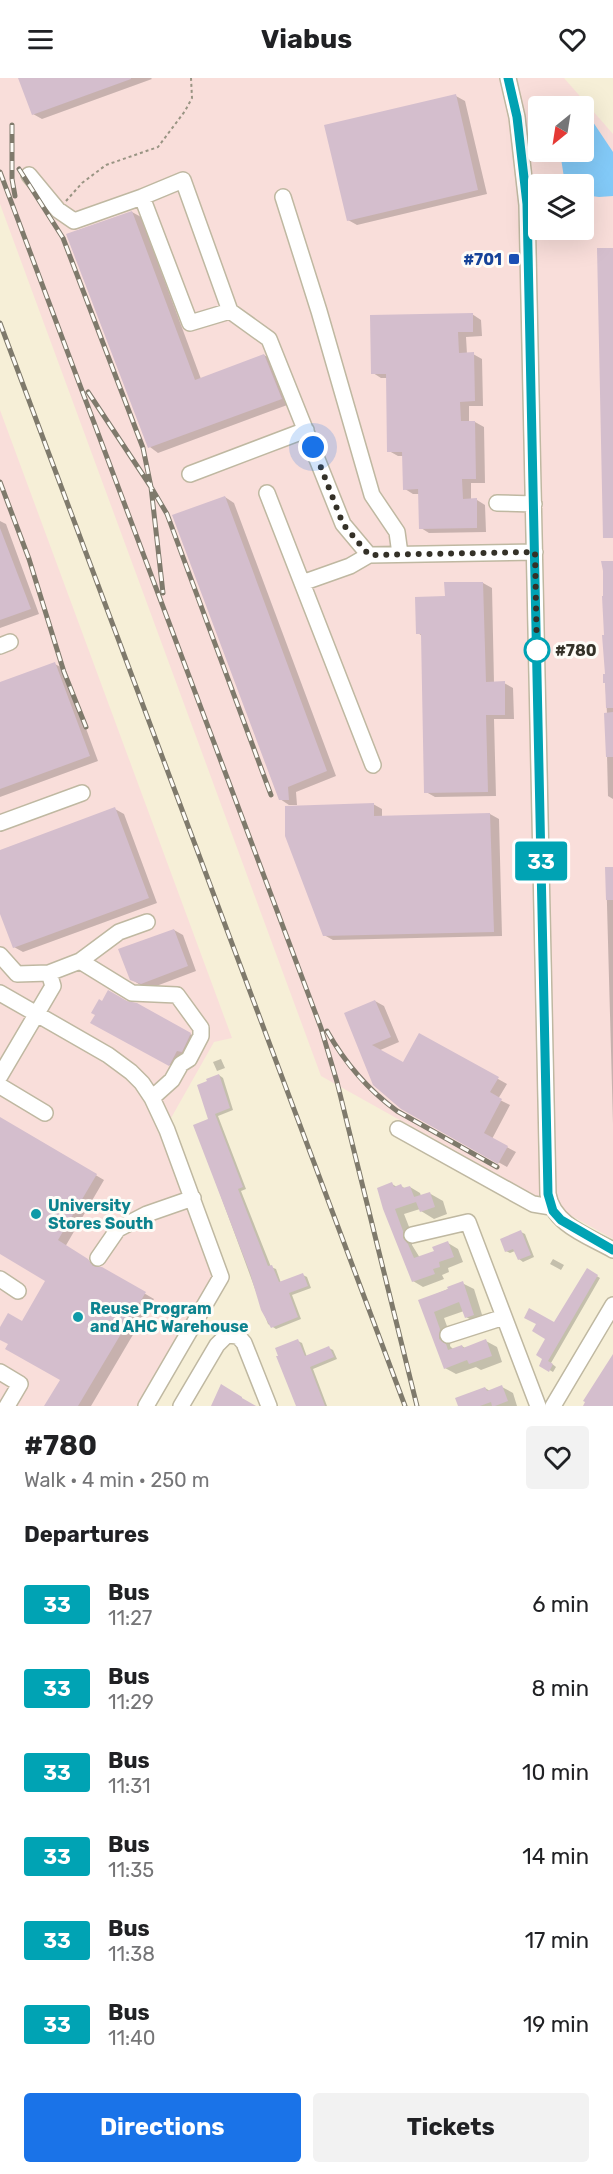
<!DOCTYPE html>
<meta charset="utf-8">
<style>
:root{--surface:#fff;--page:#f2f2f2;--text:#202124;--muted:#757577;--accent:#1a73e8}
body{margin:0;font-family:Rubik,sans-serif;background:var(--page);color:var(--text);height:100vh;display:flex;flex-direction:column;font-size:22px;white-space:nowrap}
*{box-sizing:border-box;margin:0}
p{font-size:20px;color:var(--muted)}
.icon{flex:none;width:33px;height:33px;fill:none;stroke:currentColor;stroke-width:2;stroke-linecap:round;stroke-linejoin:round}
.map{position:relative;height:1328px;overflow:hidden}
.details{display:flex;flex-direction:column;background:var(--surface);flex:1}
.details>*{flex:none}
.badge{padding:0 12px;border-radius:4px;font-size:21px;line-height:39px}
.needle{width:39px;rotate:210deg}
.buttons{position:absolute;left:528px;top:18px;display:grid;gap:12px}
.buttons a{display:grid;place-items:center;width:66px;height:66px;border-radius:6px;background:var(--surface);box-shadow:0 6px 24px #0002;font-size:30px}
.you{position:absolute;width:30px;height:30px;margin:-15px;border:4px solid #fff;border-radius:50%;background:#1a73e8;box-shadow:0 0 0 9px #1a73e833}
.map>.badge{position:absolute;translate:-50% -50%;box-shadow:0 0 0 3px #fff}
h2{padding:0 24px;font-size:22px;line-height:54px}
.round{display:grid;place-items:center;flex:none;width:63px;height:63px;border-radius:6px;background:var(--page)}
.summary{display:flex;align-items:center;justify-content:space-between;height:102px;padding:0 24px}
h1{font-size:28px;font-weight:700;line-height:45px}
.button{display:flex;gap:12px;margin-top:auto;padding:12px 24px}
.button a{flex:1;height:69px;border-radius:6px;background:var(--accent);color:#fff;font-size:24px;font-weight:700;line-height:69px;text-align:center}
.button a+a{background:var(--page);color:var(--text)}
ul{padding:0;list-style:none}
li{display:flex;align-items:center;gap:18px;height:84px;padding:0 24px}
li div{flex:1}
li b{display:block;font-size:22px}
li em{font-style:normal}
li .badge{min-width:66px;font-weight:700;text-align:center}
header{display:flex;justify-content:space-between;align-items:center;height:78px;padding:0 24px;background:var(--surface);font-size:27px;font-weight:700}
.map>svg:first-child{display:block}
.industrial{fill:#f9deda;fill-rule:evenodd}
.water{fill:#83caf8}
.shadow{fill:#0003}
.building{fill:#d4becd}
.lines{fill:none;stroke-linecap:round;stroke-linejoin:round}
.minor-casing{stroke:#bfb8a1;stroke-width:18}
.path{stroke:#999483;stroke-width:2;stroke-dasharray:3 3;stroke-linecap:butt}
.minor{stroke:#fff;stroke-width:15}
.rail-casing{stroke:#7f7a6c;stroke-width:5}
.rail{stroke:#fefcf7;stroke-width:3;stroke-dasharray:9;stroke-linecap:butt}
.line-casing{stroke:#fff;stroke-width:14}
.line{stroke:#00a3b4;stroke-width:9}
.walk{stroke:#343128;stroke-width:6;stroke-dasharray:0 10.8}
.transit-dot{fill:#1a4fb4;stroke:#fefcf7;stroke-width:2}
.stop-dot{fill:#fff;stroke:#00a3b4;stroke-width:3}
.culture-dot{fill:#0f9aa8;stroke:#fefcf7;stroke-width:2}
.labels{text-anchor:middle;stroke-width:6;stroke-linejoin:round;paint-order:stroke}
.transit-label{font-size:16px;font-weight:bold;fill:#164399;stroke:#fefcf7;text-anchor:end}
.stop-label{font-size:16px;font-weight:bold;fill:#343128;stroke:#fefcf7;text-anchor:start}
.culture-label{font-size:16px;font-weight:bold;fill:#0d838f;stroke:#fefcf7;text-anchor:start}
</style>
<header><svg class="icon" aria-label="menu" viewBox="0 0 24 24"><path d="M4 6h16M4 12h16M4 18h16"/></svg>Viabus<svg class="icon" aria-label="heart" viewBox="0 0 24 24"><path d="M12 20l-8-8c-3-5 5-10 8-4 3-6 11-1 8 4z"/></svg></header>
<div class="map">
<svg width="613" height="1328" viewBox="0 0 613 1328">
<rect width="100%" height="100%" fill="#f6efd7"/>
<path class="industrial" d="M0,0h564l49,56v1105l-292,-163 -321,-872zM538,28h46v46h-46zM538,106h46v46h-46z
M0,332l232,628 -18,4 -52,92 50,144 -75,128h-137z"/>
<path class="water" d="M584,37l9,7 20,30v44l-14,1 -15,-2v-11h-19l-5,-32h24z"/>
<path class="shadow" d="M20,0h131l1,1 -110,40 -9,-5z
M456,18l9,5 22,93 -130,31 -9,-5z
M132,134l9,5 60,162 63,-24 9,5 17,44 -132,49 -8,-6 -82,-213z
M472,236l9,6 1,16 -16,1 1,17h6l9,5 1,47h-14v17l6,-1 9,5 1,56h-14v17h6l8,5 1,27 -57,1 -8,-5 -1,-34h-7l-8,-5 -1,-33h-6l-9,-5 -2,-73h-6l-8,-5z
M225,419l9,6 102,273 -40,16 1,13h-8l-9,-6z
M0,443l6,3 33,90 -39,14z
M613,484v237l-5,-3 -2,-81 1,-1 -2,-38h2z
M483,505l9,5 2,95h10l9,5 1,31h-20l2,77 -61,1 -9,-5 -4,-156 -4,-3 28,-35v-14z
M55,586l9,5 34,92 -98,36v-113z
M373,726l9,5v8l108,-3 9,5 3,117 -169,4 -9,-5z
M115,731l9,5 33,89 -134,49 -9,-5 -14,-37v-59z
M606,791h7v255z
M174,852l9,5 13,36 -45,17h-6l-14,-9z
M375,923l9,5 15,36 -21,9 25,13 17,-29 87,49 -9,15 12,6 -18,34 24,13 -9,15 -105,-59 -56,-95z
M128,925l8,1 63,35 -21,31 -86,-48z
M221,981l4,9 -8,3 -4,-9z
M219,997l4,3 10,32 -15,6 28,73 -5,2 30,76 5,2 5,14 22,-8 4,2 4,11 -19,7 9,24 -25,10 -8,-5 -73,-198 15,-6z
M0,1041l104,61 -39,67 89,52 -63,107h-45l16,-26 -62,-42v-8l22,-7 25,-43 -47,-27z
M392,1106l5,3 4,-1 5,3 4,-2 10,6 1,3 8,-3 14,8 4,13 -13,5 -13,-8 -1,-2 -16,5 9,23 -1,8 8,13 16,-6 12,-9 10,6 5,13 -15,6 1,4 -7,3 2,4 -21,8 -10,-6 -29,-72z
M521,1154l4,2 9,23 -11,5 -4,-3 -4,-8 -5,2 -4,-2z
M553,1181l11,6 -3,5 -11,-6z
M587,1192l13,8 -49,85 5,4 -3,5 -12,-7 14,-41z
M462,1205l12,6 10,32 -7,2 -11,-6 -2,-6 -20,7 7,19 -1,9 3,3 9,-3 3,2 21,-7 11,6 5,15 -21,8 -5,-3 -20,7 -11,-6 -25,-67z
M298,1263l4,2 5,14 22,-9 4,2 4,9 -24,10 14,37h-28z
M502,1309l11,6 4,13h-58l26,-18 5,3z"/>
<path class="building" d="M18,0h113v1l-99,36z
M456,16l22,96 -131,31 -23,-96z
M132,133l63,169 69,-26 18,45 -134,49 -82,-214z
M597,170h16v290h-10z
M473,235v19h-15l1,21 15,-1 1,49 -15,1 1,19h14l1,58h-14l1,20 14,-1v30l-58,1 -1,-40 -15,1 -1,-38h-15l-1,-78h-15l-1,-59z
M225,418l102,275 -39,16 1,13h-10l-107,-285z
M0,450l31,81 -31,11z
M601,483h12v147h-7l-1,-25h-2v-9h2l-3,-39h2l-2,-39h1v-25z
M444,504h39l3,100 19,-1v34h-19l2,77 -64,1 -3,-159h-5l-1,-37 30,-1z
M55,584l35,94 -90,33v-107z
M613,634v45h-7l-2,-44z
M374,725v13l116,-3 4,119 -171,4 -38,-100v-30z
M115,729l34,91 -136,50 -13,-34v-64z
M605,789h8v33h-7z
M174,851l14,37 -47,18 -11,-4 -12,-31z
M108,912l19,11 10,2 54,30 -9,19 -5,-1 -8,15 -79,-43 5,-8 -4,-2 8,-14 3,2z
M375,922l16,37 -19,8 31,17 16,-29 80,44 -9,15 12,7 -18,34 24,13 -10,18 -97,-55 -28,-24 -29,-72z
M219,996l11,34 -15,6 28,73 -5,2 30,77 4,-1 7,17 24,-9 5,13 -19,7 9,24 -27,11 -10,-18 -11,-37 -57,-148 15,-6 -11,-34 10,-4 -1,-2z
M0,1039l97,57 -39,66 30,19 5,7 9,1 44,25 -68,114h-34l16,-26 -55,-31 3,-5 -8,-4v-13l8,-14 14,8 23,-40 -45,-27z
M392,1104l2,5 7,-3 2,4 7,-2 6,16 -21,7 8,22v7l5,6 6,14 20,-7 -2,-4 16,-6 6,16 -15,5 1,5 -7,2 2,5 -23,8 -29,-73 -6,-21z
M430,1114l5,15 -15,5 -6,-15z
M521,1152l10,25 -13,5 -5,-11 -8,3 -5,-13z
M587,1190l11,7 -50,86 5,3 -4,8 -10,-6 3,-7 -6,-4 9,-16 -13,-8 4,-7 -12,-6 5,-10 25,14z
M463,1203l11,34 -9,3 -6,-16 -25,10 6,17 -1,10 7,5 2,6 14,-5 1,3 23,-9 6,17 -23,8 -2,-4 -23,9 -26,-69 30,-11 -1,-2z
M298,1261l7,17 24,-10 5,11 -24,10 15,39h-29l-20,-50h2l-3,-8z
M613,1276v52h-30l2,-4 -2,-1z
M221,1306l21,13v1l14,8h-45z
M502,1307l6,16 -13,5h-3l-1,-4 -11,4h-22l-3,-8 30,-11 2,4z"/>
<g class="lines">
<defs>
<path id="minor" d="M508,0l9,39 10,88 21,989c5,31 41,42 65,56
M29,97l29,35 16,11 68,-24 41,-17 47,131 39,28 74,185 26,31
M142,119l48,126 40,-12
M283,119l36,114 53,184 25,37 3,22
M190,396l116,-44
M267,415l106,272
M497,425l37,1
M302,505l48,-17 19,-11 166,-3
M0,568l10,-4
M0,745l82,-30
M0,877l17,19 32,-1
M80,883l39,-29 28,-10
M0,915l108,62 23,17 11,11 10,15 15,32 54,147 -75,129
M0,998l53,-90 -4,-13 31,-12 52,32 45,2 24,33v8l-12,23 -8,5 -9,16 -20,18
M0,1008l45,27
M398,1051l135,75 18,3
M412,1157l56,-13 70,184
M98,1180l20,-29 29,-15 46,-16
M0,1201l18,12
M448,1257l56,-18
M0,1294l20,12 -13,22
M181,1328l36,-61 10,-10 11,1 6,7 25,63
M553,1328l60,-101"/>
</defs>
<use href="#minor" class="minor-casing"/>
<path class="path" d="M66,123l16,-18 24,-18 52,-18 27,-36 7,-13 -1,-20"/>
<use href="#minor" class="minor"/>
<defs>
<path id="rail" d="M12,47v54l3,17
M19,91l44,69 80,210 8,39 12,106
M0,94l321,856 16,54 80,324
M0,245l405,1083
M88,314l63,95 16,27 104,281
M0,404l29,77 35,113 22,55
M327,953c18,32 40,58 70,80l100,56"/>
</defs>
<use href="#rail" class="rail-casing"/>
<use href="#rail" class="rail"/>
</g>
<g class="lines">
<defs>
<path id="line" d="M508,0l9,39 10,87 21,990 5,17 8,9 52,30"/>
</defs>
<use href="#line" class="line-casing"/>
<use href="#line" class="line"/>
<path class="walk" d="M313,369l30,77 26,31 166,-3 2,104v-6"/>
</g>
<rect class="transit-dot" x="508" y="175" width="12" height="12" rx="3"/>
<circle class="stop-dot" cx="537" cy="572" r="12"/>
<g class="culture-dot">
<circle cx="36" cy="1136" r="6"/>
<circle cx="78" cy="1239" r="6"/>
</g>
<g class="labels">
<g class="transit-label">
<text x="502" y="187">#701</text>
</g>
<g class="stop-label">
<text x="555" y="578">#780</text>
</g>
<g class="culture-label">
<text x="48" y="1133">University<tspan x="48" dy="18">Stores South</tspan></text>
<text x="90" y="1236">Reuse Program<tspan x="90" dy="18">and AHC Warehouse</tspan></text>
</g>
</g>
</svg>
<div class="buttons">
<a><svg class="needle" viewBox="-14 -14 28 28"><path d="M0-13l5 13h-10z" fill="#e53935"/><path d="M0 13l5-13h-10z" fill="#757577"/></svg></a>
<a><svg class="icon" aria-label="layers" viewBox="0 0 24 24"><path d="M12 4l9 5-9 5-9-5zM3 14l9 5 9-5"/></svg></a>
</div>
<div class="you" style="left:313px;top:369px"></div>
<b class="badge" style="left:541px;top:783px;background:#00a3b4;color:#fff">33</b>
</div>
<section class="details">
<div class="summary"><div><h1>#780</h1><p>Walk · 4 min · 250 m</p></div><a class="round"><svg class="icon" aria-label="heart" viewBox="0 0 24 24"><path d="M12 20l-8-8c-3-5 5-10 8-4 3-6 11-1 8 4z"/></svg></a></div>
<h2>Departures</h2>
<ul>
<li><span class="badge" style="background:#00a3b4;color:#fff">33</span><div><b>Bus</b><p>11:27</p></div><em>6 min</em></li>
<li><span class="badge" style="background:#00a3b4;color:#fff">33</span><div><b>Bus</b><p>11:29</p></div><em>8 min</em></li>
<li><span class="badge" style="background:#00a3b4;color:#fff">33</span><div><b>Bus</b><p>11:31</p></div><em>10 min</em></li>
<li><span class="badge" style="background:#00a3b4;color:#fff">33</span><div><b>Bus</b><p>11:35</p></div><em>14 min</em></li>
<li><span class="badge" style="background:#00a3b4;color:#fff">33</span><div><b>Bus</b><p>11:38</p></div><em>17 min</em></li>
<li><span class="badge" style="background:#00a3b4;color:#fff">33</span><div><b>Bus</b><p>11:40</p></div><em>19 min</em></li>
</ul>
<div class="button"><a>Directions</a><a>Tickets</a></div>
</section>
